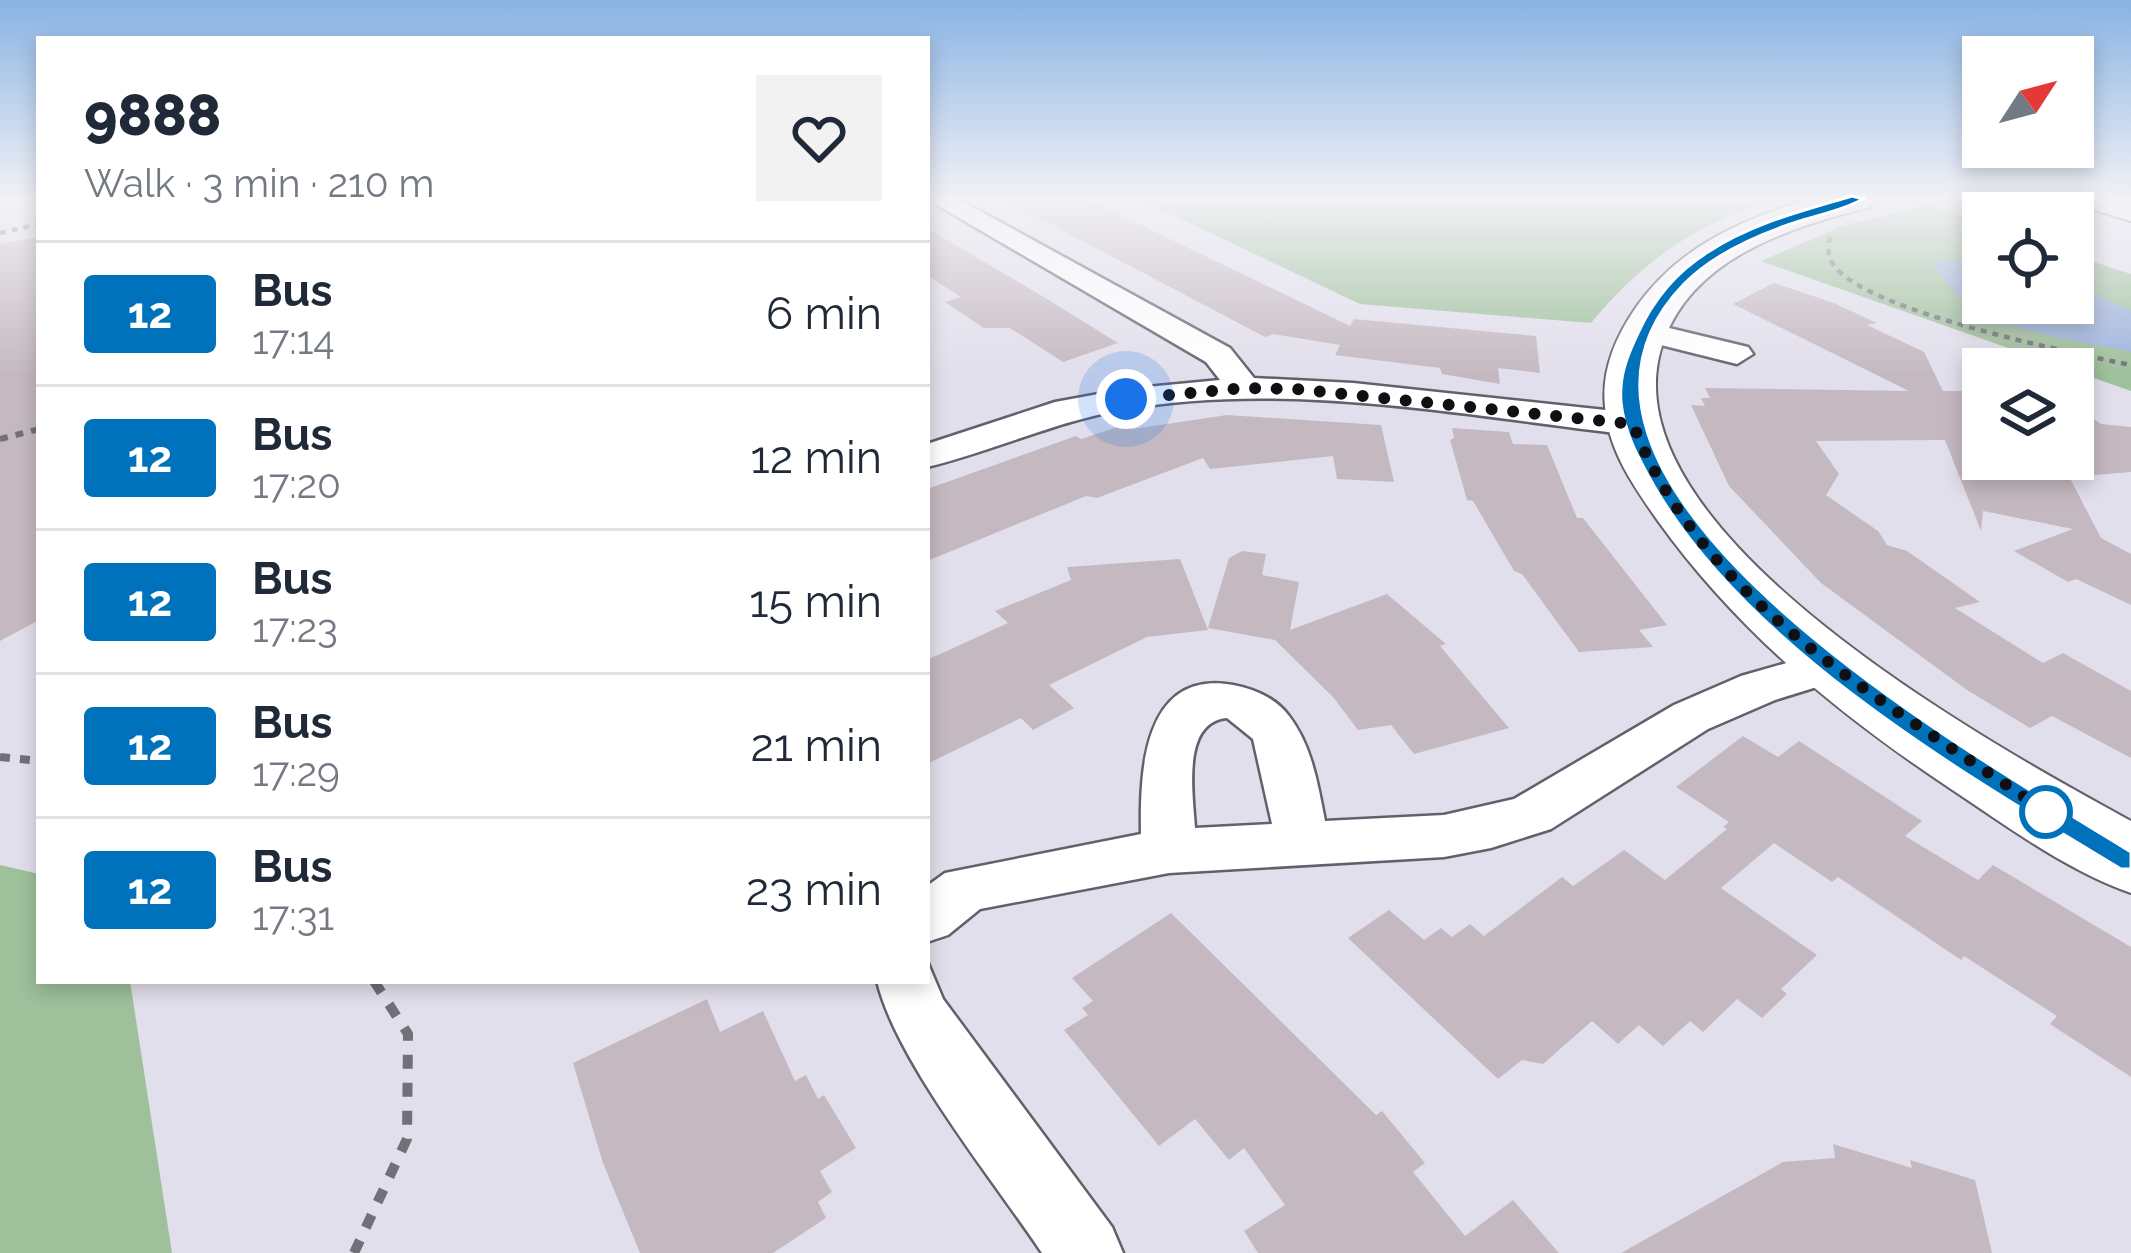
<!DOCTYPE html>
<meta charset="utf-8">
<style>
:root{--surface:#fff;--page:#f2f2f3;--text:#1f2937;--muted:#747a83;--line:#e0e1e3}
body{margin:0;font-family:Raleway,sans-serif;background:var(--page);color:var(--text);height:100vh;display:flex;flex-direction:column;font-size:45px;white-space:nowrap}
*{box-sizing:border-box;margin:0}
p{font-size:39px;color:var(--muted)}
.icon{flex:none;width:66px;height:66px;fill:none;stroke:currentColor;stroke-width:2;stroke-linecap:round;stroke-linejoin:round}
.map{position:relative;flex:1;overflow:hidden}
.side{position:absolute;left:36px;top:36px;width:894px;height:948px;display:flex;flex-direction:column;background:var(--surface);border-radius:0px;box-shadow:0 6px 18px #0003}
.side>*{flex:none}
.badge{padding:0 24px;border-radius:9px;font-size:42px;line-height:78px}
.needle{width:78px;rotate:54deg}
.fabs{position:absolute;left:1962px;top:36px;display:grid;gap:24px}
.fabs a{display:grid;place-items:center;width:132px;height:132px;border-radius:0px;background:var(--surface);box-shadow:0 6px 18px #0003;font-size:60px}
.you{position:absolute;width:60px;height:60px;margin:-30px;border:9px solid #fff;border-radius:50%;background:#1a73e8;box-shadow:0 0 0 18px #1a73e833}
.map>.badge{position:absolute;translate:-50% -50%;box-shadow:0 0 0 6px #fff}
.round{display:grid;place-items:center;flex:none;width:126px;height:126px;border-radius:0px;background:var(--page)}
.overview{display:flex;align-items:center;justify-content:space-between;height:204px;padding:0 48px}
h1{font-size:57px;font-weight:800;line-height:90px}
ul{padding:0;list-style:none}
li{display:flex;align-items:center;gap:36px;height:144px;padding:0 48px;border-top:3px solid var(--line)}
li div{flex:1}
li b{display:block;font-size:45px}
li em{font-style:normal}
li .badge{min-width:132px;font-weight:700;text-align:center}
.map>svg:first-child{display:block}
.green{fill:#9ec09b}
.water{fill:#9cb2dc}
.building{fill:#c5b9c1}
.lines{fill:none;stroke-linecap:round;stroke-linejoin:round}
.street-casing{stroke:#63606b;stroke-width:5}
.secondary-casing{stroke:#63606b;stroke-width:4}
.path-far3{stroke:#716f77;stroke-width:4.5;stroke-dasharray:6 6;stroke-linecap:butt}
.path-far2{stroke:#716f77;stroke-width:6;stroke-dasharray:8 8;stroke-linecap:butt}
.path-far1{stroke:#716f77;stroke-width:8;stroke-dasharray:10 10;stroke-linecap:butt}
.path{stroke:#716f77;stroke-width:10;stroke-dasharray:14 14;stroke-linecap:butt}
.street{fill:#fff;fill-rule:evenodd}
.secondary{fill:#fff;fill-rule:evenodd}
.line{fill:#0072bc;stroke:#fff;stroke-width:3}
.walk{stroke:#100f13;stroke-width:12;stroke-dasharray:0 21.6}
.stop-dot{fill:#fff;stroke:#0072bc;stroke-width:6}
</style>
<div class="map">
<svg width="2131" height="1253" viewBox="0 0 2131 1253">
<rect width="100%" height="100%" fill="#e2dfec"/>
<path class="green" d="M1139,199h639c-79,22 -135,61 -187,124l-231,-19z
M1931,204l52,19v80h90v-48l58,19v117l-370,-130 81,-35z
M0,865l39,9v107h91l42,272h-172z"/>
<path class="water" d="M1971,257l12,1v45h90v-19l58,27v41c-75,-19 -154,-15 -198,-89z"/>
<path class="building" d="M1003,199h84l263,127 4,-7 182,17 4,37 -42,-5 2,16 -58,-10 -2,-6 -105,-13 5,-10 -67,-11 -8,3z
M927,228l115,68 76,47 -55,19 -53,-34h-26l-39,-26 16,-5 -34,-22z
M39,237v383l-39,21v-397z
M1774,283l60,20 43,20 -10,2 57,27 19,39h40v68h77l41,79 30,16v51l-55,-26 -8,3 -54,-31 59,-22 -90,-18 -2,20 -36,-91 -129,1 23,33 -13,21 52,36 9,14 20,6 73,51 -25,6 88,55 20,-10 68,38v67l-79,-42 -22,12 -63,-38 -146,-107 -92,-97 -38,-81 14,1 -4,-8h9l-5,-10 204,3 -176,-87z
M2073,404l28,20 30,3v45l-58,5z
M1227,415l154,10 13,57 -57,-3 -4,-23 -123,13 -7,-11 -106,40 -11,-2 -159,65v-72l149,-53 5,3 46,-15 6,5z
M1452,428l57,4 4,12 34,1 30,73h6l84,107 -28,5 14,17 -74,5 -57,-78 -8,-3 -41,-70 -6,-1 -17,-60 4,-2z
M1242,551l24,3 -4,21 37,7 -9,48 97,-36 59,50 -6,2 69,82 -95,26 -23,-29 -33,5 -25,-33 -58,-57 -67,-12 21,-70z
M1180,559l28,71 -61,7 -98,48 25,23 -41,22 -12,-12 -94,46v-104l81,-37 -13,-12 76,-31 -4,-13z
M1743,736l35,21 21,-16 123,80 -17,15 73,44 15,-15 138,82v130l-81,-53 7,-8 -93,-60 -3,4 -123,-83 -6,5 -58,-39 -53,45 96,67 -36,34 6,5 -25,24 -25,-19 -34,33 -13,-11 -27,25 -24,-21 -21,19 -26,-23 -49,43 -21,-4 -24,19 -150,-141 41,-28 35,30 17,-12 11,9 18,-13 14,12 78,-59 11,9 51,-36 41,30 62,-51 -4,-2 6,-5 -53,-35z
M1171,913l205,202 6,-4 43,52 -12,9 52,64 48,-36 46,53h-301l-14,-22 41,-26 -41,-57 -15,12 -34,-41 -36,27 -95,-116 24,-15 -6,-7 11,-7 -21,-23z
M707,999l13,33 43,-21 32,70 11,-6 12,24 6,-4 32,53 -36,23 12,21 -14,10 8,16 -53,35h-133l-37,-90 -30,-100z
M1833,1144l79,24 -2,-8 65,20 17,73h-371l162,-91 52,-4z"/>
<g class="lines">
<defs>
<path id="street" d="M927,199h31l272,149 24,30 99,5 280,30 13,3 5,8 -5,8 -13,3c-168,-19 -344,-55 -512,-25 -67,12 -128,41 -194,57v-23l128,-42 71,-13 94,-9 -14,-18z
M1644,322l104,25 5,7 -16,10 -104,-26 -5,-7z
M1832,650l17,5 6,11 -6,11 -74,23 -67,29 -157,100 -60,19 -47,9 -275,16 -189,36 -32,26 -21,7v-56l18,-13 196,-39c-1,-60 1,-165 92,-149 21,4 43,13 56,31 23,30 29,69 36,105l119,-6 70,-16 160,-94 67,-29zM1227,718l26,21 19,85 -77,4c-2,-34 -14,-106 32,-110z
M927,961l16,38 169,228 11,26h-81c-48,-72 -146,-192 -165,-272h50z"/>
<path id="secondary" d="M1811,199h64l-5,8c-78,20 -175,49 -206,133 -70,188 335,409 467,481v72c-64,-22 -124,-67 -180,-104 -113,-75 -214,-158 -293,-268 -24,-34 -50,-71 -53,-114 -4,-37 11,-71 32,-101 43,-60 105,-87 174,-107z
M2080,199h51v22l-46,-14z"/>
</defs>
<use href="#street" class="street-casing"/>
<use href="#secondary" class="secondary-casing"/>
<path class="path-far3" d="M0,233l39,-9
M1830,237c-2,10 -3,18 3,27 30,47 239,89 298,101"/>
<path class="path-far2" d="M0,439l39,-10"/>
<path class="path-far1" d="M0,757l39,4"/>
<path class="path" d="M354,1253l53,-114 1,-105 -34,-53"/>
<use href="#street" class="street"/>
<use href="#secondary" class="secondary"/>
</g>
<linearGradient id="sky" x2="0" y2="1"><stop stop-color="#89b3e3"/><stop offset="0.53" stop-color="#f2f1f6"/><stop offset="1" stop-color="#f2f1f6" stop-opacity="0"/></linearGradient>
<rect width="2131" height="375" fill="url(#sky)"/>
<path class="line" d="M1852,196l11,3c-17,10 -40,15 -60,21 -42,13 -87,32 -119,64 -197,204 321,489 447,568v17h-10c-159,-96 -372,-220 -467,-383 -15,-27 -30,-53 -33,-84 -2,-26 6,-46 17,-69 16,-35 38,-61 70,-81 44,-29 94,-41 144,-56z"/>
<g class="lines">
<path class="walk" d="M1126,399l118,-11 52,1 337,35c71,184 262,282 413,388"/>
</g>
<circle class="stop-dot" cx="2046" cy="812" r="24"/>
</svg>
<div class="fabs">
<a><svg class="needle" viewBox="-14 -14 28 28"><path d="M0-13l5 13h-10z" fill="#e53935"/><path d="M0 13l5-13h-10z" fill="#747a83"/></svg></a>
<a><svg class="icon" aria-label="locate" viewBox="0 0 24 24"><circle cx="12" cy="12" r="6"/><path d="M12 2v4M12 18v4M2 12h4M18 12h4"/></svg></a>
<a><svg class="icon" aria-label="layers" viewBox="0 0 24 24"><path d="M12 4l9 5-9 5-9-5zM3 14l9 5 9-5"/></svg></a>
</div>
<div class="you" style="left:1126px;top:399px"></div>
<section class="side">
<div class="overview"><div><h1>9888</h1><p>Walk · 3 min · 210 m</p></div><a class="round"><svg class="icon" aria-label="heart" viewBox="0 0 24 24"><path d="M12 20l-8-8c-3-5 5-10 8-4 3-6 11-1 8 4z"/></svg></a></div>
<ul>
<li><span class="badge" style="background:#0072bc;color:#fff">12</span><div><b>Bus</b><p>17:14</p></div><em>6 min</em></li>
<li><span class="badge" style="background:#0072bc;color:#fff">12</span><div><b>Bus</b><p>17:20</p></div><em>12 min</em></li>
<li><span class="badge" style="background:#0072bc;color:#fff">12</span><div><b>Bus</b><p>17:23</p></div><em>15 min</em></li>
<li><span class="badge" style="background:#0072bc;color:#fff">12</span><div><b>Bus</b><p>17:29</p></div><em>21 min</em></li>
<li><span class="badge" style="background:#0072bc;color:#fff">12</span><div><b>Bus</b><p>17:31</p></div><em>23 min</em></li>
</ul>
</section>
</div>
